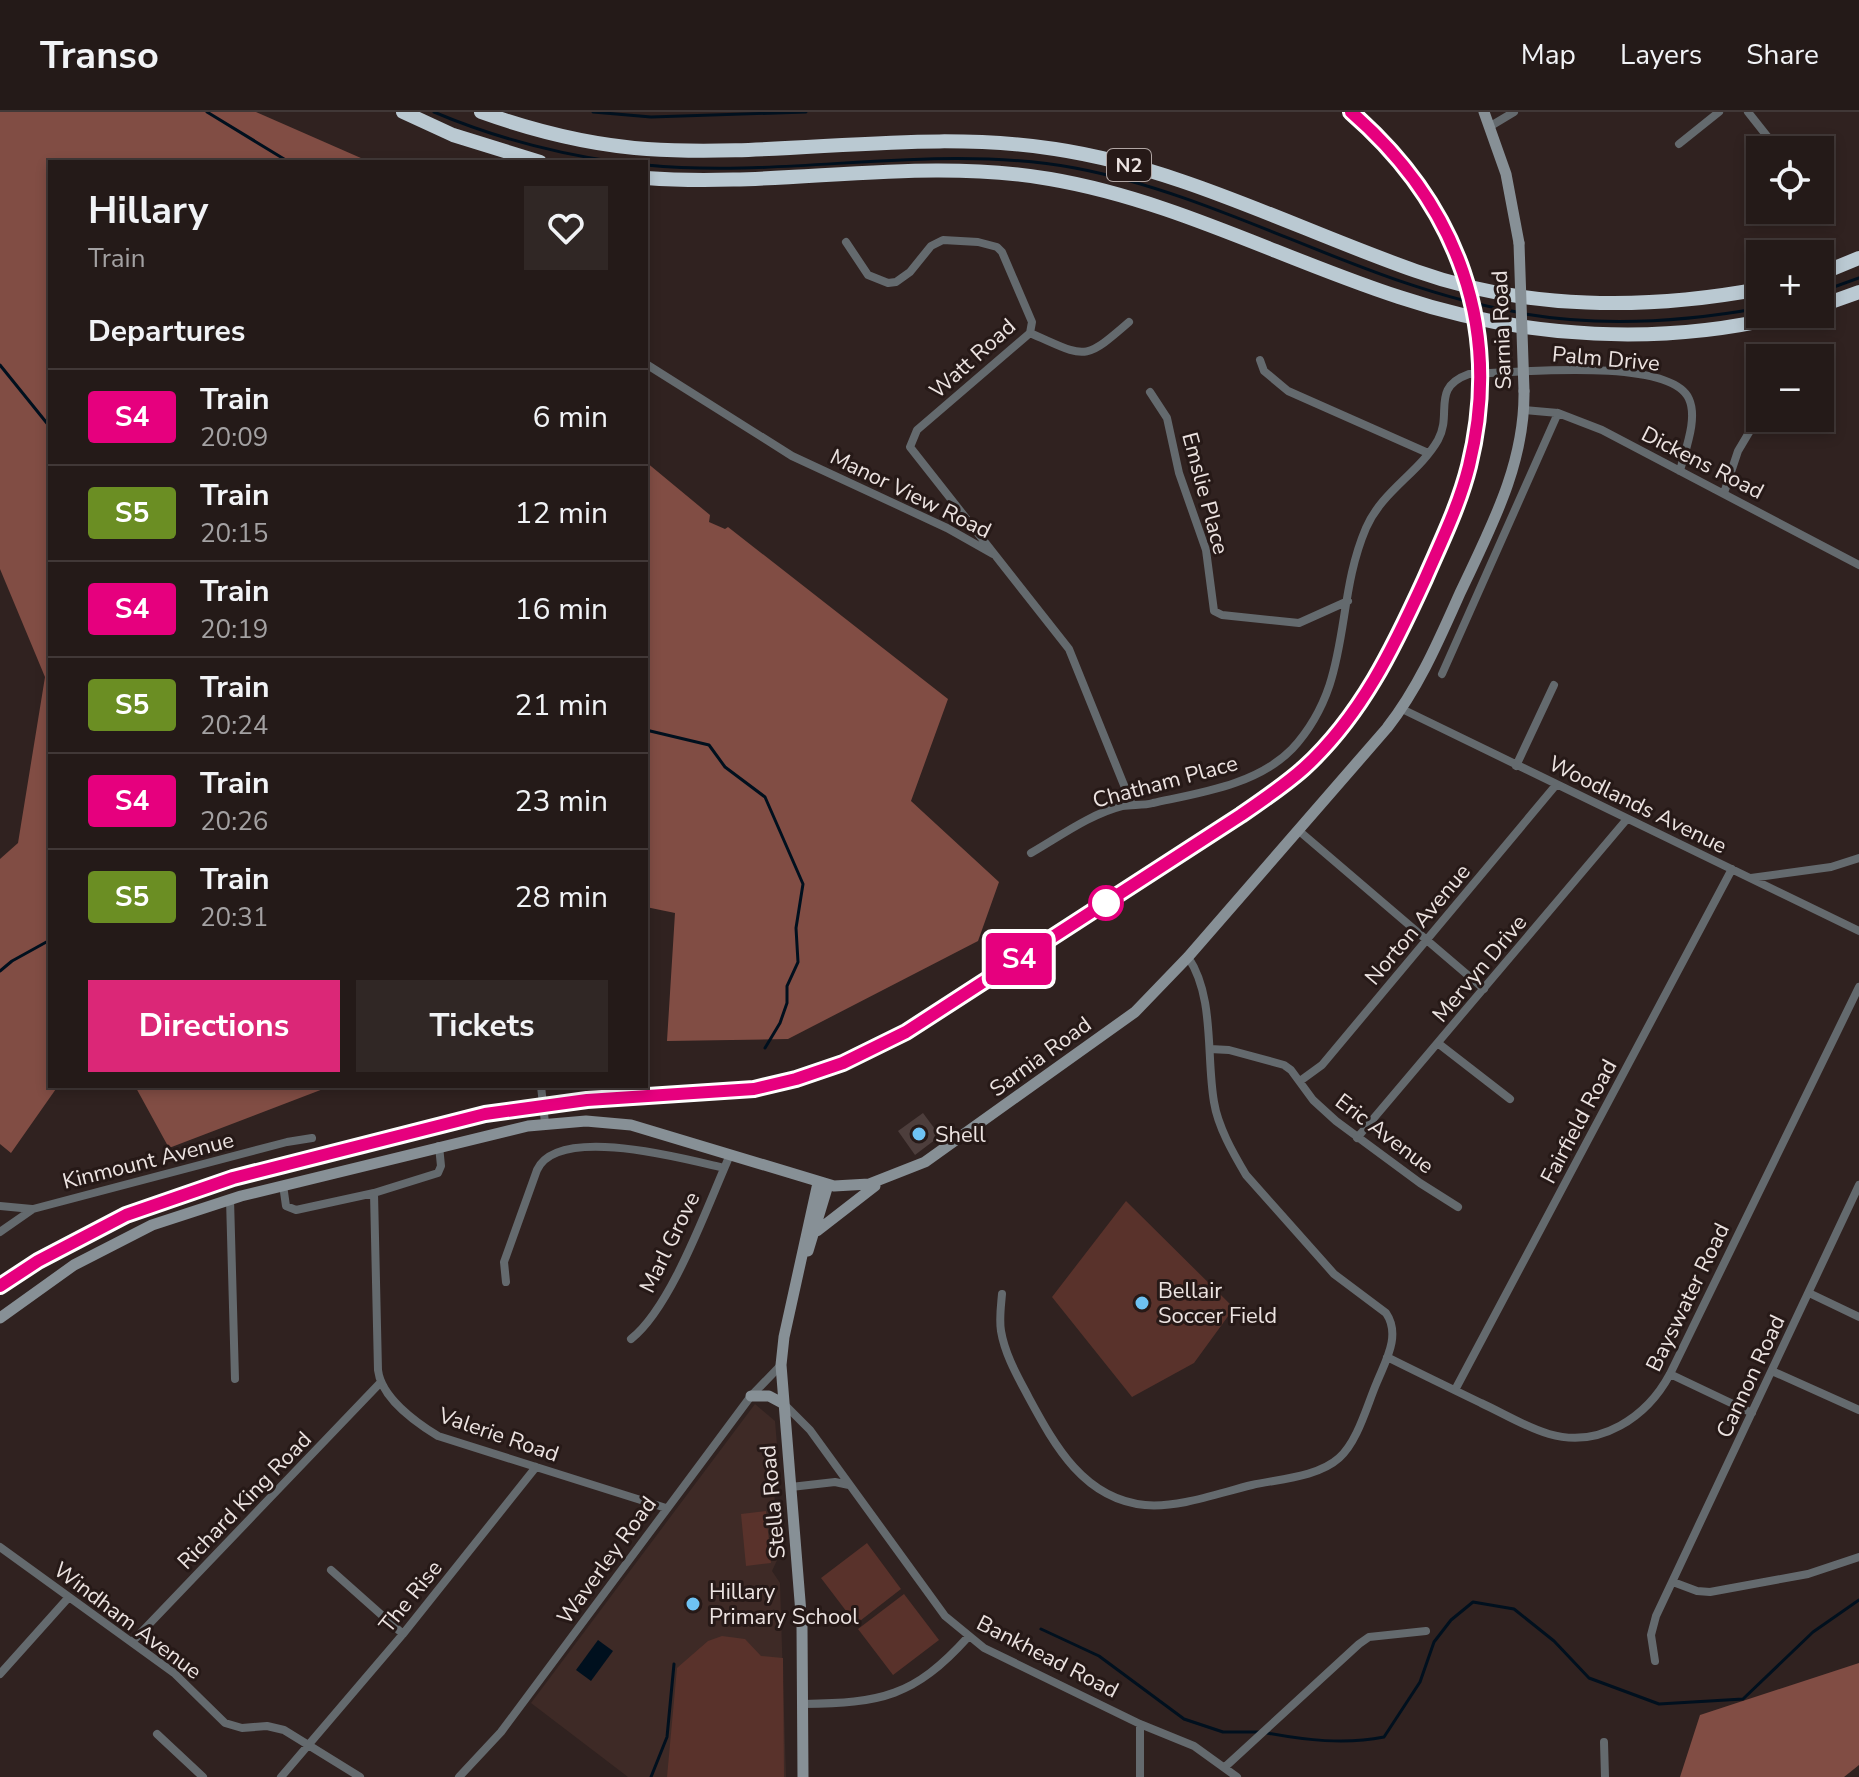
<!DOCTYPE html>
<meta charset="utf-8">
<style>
:root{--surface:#241a18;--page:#302725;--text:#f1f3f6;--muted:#a3a1a2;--line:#413837;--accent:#db2777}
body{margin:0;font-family:"Nunito Sans",sans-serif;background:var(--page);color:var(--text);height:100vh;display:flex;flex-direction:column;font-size:30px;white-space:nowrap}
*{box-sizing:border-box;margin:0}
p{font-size:26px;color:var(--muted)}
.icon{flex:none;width:44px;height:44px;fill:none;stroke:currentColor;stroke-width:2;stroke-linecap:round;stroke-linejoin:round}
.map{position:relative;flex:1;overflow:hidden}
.drawer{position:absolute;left:48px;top:48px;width:600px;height:928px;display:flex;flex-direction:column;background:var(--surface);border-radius:0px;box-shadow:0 4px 12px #0003,0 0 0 2px var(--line)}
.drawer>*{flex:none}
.badge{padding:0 16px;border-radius:6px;font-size:28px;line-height:52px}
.controls{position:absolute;left:1746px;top:24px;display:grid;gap:16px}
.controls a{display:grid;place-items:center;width:88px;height:88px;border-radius:0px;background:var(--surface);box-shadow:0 4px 12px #0003,0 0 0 2px var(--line);font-size:40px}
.map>.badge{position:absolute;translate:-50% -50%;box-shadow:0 0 0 4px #fff}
h2{padding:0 40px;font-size:30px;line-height:72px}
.round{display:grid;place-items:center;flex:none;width:84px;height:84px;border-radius:0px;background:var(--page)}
.summary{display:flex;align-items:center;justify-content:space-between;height:136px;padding:0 40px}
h1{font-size:38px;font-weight:700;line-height:60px}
.cta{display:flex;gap:16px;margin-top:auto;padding:16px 40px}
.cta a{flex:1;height:92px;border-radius:0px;background:var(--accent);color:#fff;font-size:32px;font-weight:700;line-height:92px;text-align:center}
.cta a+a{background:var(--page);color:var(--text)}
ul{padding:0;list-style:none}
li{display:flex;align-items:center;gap:24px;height:96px;padding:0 40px;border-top:2px solid var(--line)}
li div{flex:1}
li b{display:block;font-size:30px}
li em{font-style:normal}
li .badge{min-width:88px;font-weight:700;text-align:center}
header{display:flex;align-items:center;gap:48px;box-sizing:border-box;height:112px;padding:0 40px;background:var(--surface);border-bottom:2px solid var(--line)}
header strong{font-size:38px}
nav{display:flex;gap:44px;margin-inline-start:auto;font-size:28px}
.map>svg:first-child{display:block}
.built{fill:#3e2a26}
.green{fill:#59322b}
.forest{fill:#814d44}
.water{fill:#00101e}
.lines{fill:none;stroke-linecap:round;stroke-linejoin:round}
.stream{stroke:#00101e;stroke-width:3}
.building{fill:#4d3e3c}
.minor{stroke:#646a6e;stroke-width:8}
.secondary{stroke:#879096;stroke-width:11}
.motorway{stroke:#bac9d2;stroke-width:14}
.rail{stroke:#897d7b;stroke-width:3;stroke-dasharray:14 14;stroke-linecap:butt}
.secondary-bridge{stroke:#879096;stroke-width:11}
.line-casing{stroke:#fff;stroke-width:18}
.line{stroke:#e6007e;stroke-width:12}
.stop-dot{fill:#fff;stroke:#e6007e;stroke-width:4}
.poi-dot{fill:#6ec2f3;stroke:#261917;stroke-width:3}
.labels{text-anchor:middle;stroke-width:6;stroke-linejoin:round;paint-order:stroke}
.shield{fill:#261917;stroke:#b1a6a4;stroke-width:2}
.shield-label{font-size:20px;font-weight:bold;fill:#ece3e1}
.street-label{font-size:22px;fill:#ece3e1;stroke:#261917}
.poi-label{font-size:22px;fill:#ece3e1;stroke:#261917;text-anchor:start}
</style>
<header>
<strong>Transo</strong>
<nav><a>Map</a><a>Layers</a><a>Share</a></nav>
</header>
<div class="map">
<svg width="1859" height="1665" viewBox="0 0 1859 1665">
<rect width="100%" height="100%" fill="#302220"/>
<path class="built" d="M755,1292l20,17 2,24 -6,15 9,94 -8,17 8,12 6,194h-158l-97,-74z"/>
<path class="green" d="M1126,1089l108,107 -40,55 -62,34 -80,-100z
M766,1399l5,52 -25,3 -5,-52z
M867,1431l34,46 -45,35 -35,-46z
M904,1482l35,46 -46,35 -35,-46z
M722,1524l23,3 16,17 22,2 1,119h-117l10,-109 31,-27z"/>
<path class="forest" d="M0,0h256l114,50h-320v924h8l-47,67 -11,-9v-285l18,-16 27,-166 -45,-108z
M646,350l64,53 -1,7 16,7 3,-2 220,172 -37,102 88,81 -21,59 -190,98 -121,2 8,-128 -29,-6z
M135,974h196l-162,62z
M1859,1551v102l-15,12h-164l20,-62z"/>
<path class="water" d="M598,1528l15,11 -22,30 -15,-11z"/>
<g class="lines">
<path class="stream" d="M207,0l82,50
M434,0c59,25 120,41 182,50
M593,0l58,5 155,-5
M646,53c143,14 286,-23 429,3 153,29 288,118 442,144
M1820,180l39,-14
M1525,202c78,13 158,8 235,-6
M0,253l50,62
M646,618l63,15 16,22 40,30 38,87 -7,44 2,34 -11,24v17l-7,20 -15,25
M0,859l12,-10 38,-21
M1041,1517l58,27 85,63 39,13h36
M1267,1621c38,7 78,12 117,4l36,-55 14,-40 17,-22 22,-18 41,7 40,32 35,37 70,26 84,-5 70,-67 46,-32
M651,1665l16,-40 7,-73"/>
</g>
<path class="building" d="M923,1001l17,23 -25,19 -17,-24z"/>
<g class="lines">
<path class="minor" d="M1748,0l30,38
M1489,15l25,-15
M1679,32l40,-32
M846,130l22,33 20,8 8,-1 14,-10 21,-26 12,-6 35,2 19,5 5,5 30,70 -2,11 -113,97 -7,17 159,202 63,156
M1030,221c56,24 52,30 99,-11
M1260,248l4,11 24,20 140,62
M646,252l146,92 155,72 46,26
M1150,280l17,26 12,55 27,77 8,61 8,4 77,8 49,-22
M1524,298l34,3 44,17 257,135
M1724,381l14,-42 22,-37
M1442,562l116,-261
M1402,597l457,222
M1516,654l38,-81
M1298,718l186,159
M1031,741c28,-16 59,-39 91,-47 10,-2 21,0 31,-3 46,-10 104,-18 139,-54 62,-67 41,-144 74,-221 16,-37 53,-55 72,-88 15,-27 -8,-52 31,-66 41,-1 201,-18 220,25 9,20 -4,51 -9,72
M1751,766l80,-11 28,-9
M1439,932l71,55
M1210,937l19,1 55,15 7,5 22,30 23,21 84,62 38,24
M1300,969l22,-16 234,-280
M541,974l4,37
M1357,1026l270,-319
M283,1073l3,21 10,4 78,-17 64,-20 3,-7 -2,-20
M374,1081l4,177c3,27 37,52 60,66l228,72
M230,1087l5,180
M0,1094l32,3
M0,1120l33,-23 254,-67 25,-4
M506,1170l-2,-20 33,-92c21,-46 148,-11 187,-2
M1809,1181l50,24
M1002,1182c-1,12 -3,25 -1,37 4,24 17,46 28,67 26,48 55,101 116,107 34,3 74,-12 107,-20 27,-6 66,-8 87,-27 19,-17 28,-53 38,-76 9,-22 24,-47 9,-69l-52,-39 -88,-99c-13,-22 -28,-48 -32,-73 -8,-46 1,-105 -26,-145
M631,1227c41,-32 77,-135 99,-184
M1387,1245c32,16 63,31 94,46 22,10 44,24 68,31 51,15 98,-17 121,-60l189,-387
M1772,1259l87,39
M1670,1262l82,39
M1455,1278l277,-521
M784,1292l26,26 135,186 39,32 156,76 54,22 43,31
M791,1375l44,-5 14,3
M0,1435l174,126 51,50 17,5 25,-2 17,4 76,47
M331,1458l72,64
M1673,1470l24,9 13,1 98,-18 51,-17
M132,1530l248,-259
M1655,1549l-4,-26 5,-19 203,-431
M0,1562l69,-77
M803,1592c78,-1 111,-7 165,-67
M157,1622l46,43
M1604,1630l1,35
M1225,1655l134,-123 10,-7 57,-6
M281,1665l122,-143 133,-167
M459,1665l42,-45 250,-336 30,-31
M1140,1665v-53"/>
<path class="secondary" d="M1484,0l22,62 13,69
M817,1119l58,-45
M808,1139l20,-66
M0,1206l74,-53 78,-40 89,-29 287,-70 58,-5 45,4 203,61 35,-2 56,-22 210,-150 53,-55 199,-229c32,-41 52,-88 73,-135 30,-64 65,-128 64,-202
M751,1284h18l15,8
M803,1665l-1,-151 -21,-261 3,-28 34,-154"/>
<path class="motorway" d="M403,0l50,23 87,27
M481,0c53,19 110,33 166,37 136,9 272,-21 408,0 126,19 241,80 361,122 109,39 231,39 344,18
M646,66c134,10 271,-22 404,1 123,21 232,80 349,118 126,42 264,50 393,17
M1820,162l39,-16
M1820,194l39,-14"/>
<path class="rail" d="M0,1174l38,-25 88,-46 107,-37 252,-64 102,-14 167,-11 42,-10 47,-16 63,-31 335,-217c22,-15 44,-30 64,-47 56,-51 89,-121 120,-189 16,-37 34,-73 44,-113 34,-138 -12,-262 -118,-354"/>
<path class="secondary-bridge" d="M1519,131l5,148"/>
</g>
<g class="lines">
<defs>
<path id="line" d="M0,1174l38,-25 88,-46 107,-37 252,-64 102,-14 167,-11 42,-10 47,-16 63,-31 335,-217c22,-15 44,-30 63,-47 57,-52 90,-121 121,-189 16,-37 34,-73 44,-113 34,-138 -11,-261 -118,-354"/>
</defs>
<use href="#line" class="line-casing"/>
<use href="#line" class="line"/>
</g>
<circle class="stop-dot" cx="1106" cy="791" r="16"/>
<g class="poi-dot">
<circle cx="919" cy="1022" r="8"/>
<circle cx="1142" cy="1191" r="8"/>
<circle cx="693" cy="1492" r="8"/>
</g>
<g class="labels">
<rect class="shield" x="1107" y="37" width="44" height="32" rx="6"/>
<g class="shield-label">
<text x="1129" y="60">N2</text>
</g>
<g class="street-label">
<text transform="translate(1501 218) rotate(-92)" y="8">Sarnia Road</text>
<text transform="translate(972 246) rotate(-42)" y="8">Watt Road</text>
<text transform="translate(1606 246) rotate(5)" y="8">Palm Drive</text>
<text transform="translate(1703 350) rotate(27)" y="8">Dickens Road</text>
<text transform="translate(911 381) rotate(26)" y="8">Manor View Road</text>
<text transform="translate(1206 381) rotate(75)" y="8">Emslie Place</text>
<text transform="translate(1165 669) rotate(-15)" y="8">Chatham Place</text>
<text transform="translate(1638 692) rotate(26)" y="8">Woodlands Avenue</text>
<text transform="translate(1417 812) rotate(-50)" y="8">Norton Avenue</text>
<text transform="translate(1479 856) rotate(-50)" y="8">Mervyn Drive</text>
<text transform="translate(1040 944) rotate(-36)" y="8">Sarnia Road</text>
<text transform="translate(1578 1009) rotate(-62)" y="8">Fairfield Road</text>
<text transform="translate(1385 1021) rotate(37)" y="8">Eric Avenue</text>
<text transform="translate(148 1048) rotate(-14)" y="8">Kinmount Avenue</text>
<text transform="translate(669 1130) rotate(-64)" y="8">Marl Grove</text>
<text transform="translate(1687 1185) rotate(-64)" y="8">Bayswater Road</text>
<text transform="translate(1750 1264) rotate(-65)" y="8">Cannon Road</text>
<text transform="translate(499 1322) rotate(19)" y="8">Valerie Road</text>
<text transform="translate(244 1388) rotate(-46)" y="8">Richard King Road</text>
<text transform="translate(772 1390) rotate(-95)" y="8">Stella Road</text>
<text transform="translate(606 1448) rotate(-54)" y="8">Waverley Road</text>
<text transform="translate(410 1484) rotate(-51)" y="8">The Rise</text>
<text transform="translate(128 1508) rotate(37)" y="8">Windham Avenue</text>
<text transform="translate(1048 1544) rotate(27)" y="8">Bankhead Road</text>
</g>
<g class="poi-label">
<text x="935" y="1030">Shell</text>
<text x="1158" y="1186">Bellair<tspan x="1158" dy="25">Soccer Field</tspan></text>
<text x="709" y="1487">Hillary<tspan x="709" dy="25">Primary School</tspan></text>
</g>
</g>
</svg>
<div class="controls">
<a><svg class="icon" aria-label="locate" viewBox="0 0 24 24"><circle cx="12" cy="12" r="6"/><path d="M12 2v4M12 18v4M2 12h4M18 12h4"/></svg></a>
<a>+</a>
<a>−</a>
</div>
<b class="badge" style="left:1019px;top:847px;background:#e6007e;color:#fff">S4</b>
<section class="drawer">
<div class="summary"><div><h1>Hillary</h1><p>Train</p></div><a class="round"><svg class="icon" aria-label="heart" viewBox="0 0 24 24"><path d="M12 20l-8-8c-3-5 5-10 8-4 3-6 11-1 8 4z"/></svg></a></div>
<h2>Departures</h2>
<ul>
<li><span class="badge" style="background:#e6007e;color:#fff">S4</span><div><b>Train</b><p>20:09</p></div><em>6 min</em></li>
<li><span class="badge" style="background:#6b8e23;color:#fff">S5</span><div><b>Train</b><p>20:15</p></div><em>12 min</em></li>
<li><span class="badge" style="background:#e6007e;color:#fff">S4</span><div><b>Train</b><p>20:19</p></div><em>16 min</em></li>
<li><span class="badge" style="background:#6b8e23;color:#fff">S5</span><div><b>Train</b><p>20:24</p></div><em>21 min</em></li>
<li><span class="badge" style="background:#e6007e;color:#fff">S4</span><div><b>Train</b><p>20:26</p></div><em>23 min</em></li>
<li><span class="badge" style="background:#6b8e23;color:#fff">S5</span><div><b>Train</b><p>20:31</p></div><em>28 min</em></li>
</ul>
<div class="cta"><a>Directions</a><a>Tickets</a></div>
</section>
</div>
